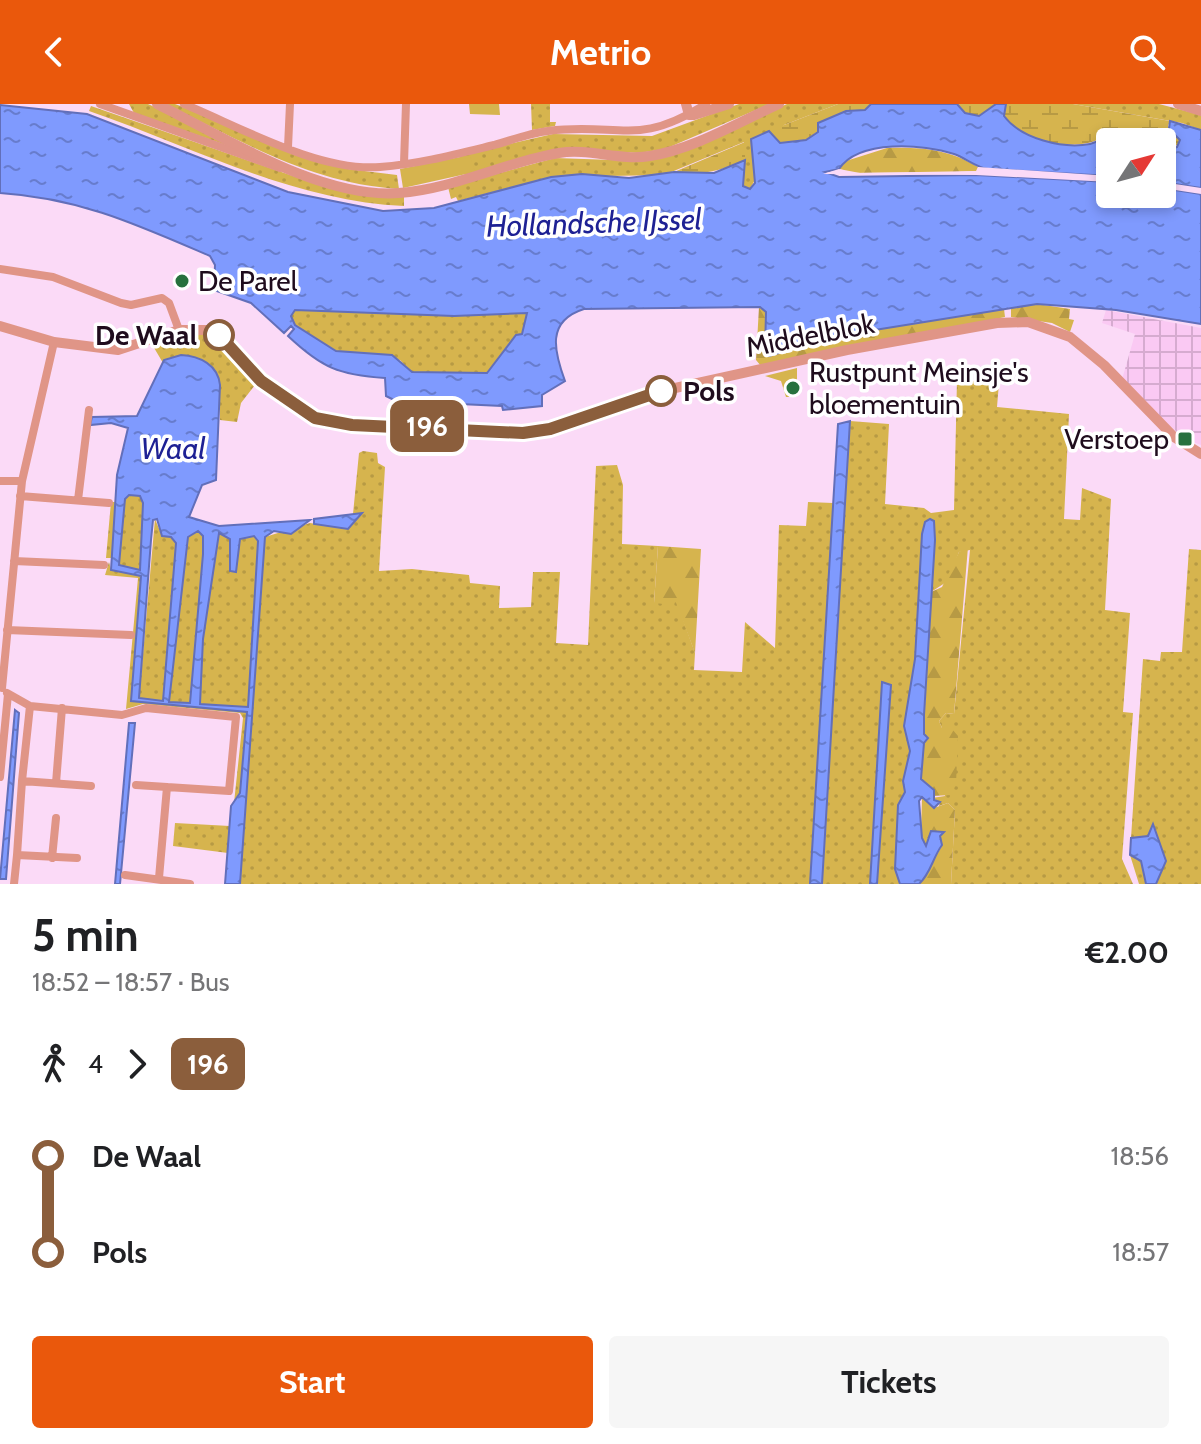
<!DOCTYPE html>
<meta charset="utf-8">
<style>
:root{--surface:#fff;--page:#f6f6f6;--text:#202124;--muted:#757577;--accent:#ea580c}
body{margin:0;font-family:Cabin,sans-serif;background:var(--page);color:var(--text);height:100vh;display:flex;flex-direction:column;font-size:30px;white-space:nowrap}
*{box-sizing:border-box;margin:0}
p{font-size:26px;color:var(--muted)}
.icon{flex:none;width:44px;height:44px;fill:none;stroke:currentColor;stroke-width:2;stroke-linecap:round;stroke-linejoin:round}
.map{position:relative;height:780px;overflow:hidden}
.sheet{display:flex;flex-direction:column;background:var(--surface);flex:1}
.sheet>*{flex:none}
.badge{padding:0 16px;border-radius:12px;font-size:28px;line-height:52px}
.needle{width:52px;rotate:54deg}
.tools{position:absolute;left:1096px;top:24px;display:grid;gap:16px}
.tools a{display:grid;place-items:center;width:80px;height:80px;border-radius:8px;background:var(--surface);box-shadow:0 4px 12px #0003;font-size:40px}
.map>.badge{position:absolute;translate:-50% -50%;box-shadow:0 0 0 4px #fff}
.legs{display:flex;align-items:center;gap:12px;height:88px;padding:0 32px;font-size:26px}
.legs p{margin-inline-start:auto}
.headline{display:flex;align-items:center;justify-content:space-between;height:136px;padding:0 32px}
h1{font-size:44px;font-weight:700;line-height:60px}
.action{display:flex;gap:16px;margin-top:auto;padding:16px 32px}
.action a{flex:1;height:92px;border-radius:8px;background:var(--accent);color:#fff;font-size:32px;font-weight:700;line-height:92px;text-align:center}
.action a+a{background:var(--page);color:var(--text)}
ul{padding:0 32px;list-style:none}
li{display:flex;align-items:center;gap:28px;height:96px;font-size:30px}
li i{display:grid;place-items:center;width:12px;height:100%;margin:0 10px;background:currentColor}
li i::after{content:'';width:20px;height:20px;margin:-10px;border:6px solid;border-radius:50%;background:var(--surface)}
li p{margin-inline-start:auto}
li:first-child i{background:linear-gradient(#0000 50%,currentColor 0)}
li:last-child i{background:linear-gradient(currentColor 50%,#0000 0)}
header{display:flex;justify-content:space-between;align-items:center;height:104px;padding:0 32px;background:var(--accent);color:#fff;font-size:36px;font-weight:700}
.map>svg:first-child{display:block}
.industrial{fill:url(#industrial-grid)}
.grass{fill:url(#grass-dots)}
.forest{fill:url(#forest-firs)}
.wetland{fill:url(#wetland-marsh)}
.green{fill:#d6b44e}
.water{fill:url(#water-ripples);stroke:#626fba;stroke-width:2;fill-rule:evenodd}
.pier{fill:#fbdaf7}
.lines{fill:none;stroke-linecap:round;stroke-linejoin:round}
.minor{stroke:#e09587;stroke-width:8}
.tertiary{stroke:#e09587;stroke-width:10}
.line-1-casing{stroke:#fff;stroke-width:18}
.line-1{stroke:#8b5e3c;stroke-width:12}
.poi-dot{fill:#27713e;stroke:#fff;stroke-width:3}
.stop-1-dot{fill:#fff;stroke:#8b5e3c;stroke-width:4}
.labels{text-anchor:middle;stroke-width:7;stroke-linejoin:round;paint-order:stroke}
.poi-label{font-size:28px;fill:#1f0c1d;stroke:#fff;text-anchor:start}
.stop-label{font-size:28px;font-weight:bold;fill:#1f0c1d;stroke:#fff;text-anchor:end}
.street-label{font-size:28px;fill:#1f0c1d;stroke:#fff}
.water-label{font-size:30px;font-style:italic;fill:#1e2194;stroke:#fff}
</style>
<header><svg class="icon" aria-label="back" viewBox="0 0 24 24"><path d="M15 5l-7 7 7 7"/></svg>Metrio<svg class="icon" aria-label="search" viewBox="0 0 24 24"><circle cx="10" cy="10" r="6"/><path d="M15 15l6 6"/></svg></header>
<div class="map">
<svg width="1201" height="780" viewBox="0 0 1201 780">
<defs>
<pattern id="industrial-grid" width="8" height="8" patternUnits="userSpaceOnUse" patternTransform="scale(2)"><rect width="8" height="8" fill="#fac9f3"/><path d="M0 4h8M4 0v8" fill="none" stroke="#d6abd0"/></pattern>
<pattern id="grass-dots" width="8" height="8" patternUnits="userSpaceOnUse" patternTransform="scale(2)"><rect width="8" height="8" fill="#d6b44e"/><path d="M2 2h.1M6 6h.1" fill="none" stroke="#b79a44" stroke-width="1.8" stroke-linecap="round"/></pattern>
<pattern id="forest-firs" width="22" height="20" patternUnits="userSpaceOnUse" patternTransform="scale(2)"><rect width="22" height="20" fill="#d6b44e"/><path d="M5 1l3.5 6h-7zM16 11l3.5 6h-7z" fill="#b79a44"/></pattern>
<pattern id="wetland-marsh" width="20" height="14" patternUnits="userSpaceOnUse" patternTransform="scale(2)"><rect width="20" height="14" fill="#d6b44e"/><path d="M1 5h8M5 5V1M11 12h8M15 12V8" fill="none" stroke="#b79a44"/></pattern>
<pattern id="water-ripples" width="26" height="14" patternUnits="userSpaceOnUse" patternTransform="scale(2)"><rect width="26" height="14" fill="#7f9afe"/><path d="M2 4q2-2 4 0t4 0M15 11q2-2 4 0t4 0" fill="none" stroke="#677ccd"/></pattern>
</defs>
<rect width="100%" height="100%" fill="#fbdaf7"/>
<path class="industrial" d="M1106,206l95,18v117l-16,-6 -64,-56 14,-49 -33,-11z"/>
<path class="grass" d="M129,0h19l115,54 -129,-45z
M165,0h10l173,65 49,6 2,14c-88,-5 -157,-48 -234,-85z
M531,0h19v18h6l-1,4 -23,4z
M739,0h31l-105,45 -26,4 -56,-3 -118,26 -5,-21 93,-21 99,2z
M787,0h51l-54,21 -34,64 -7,-3 1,-44 -80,33 -113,2 -93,24 -2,-4 -5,2 -3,-12 107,-29 58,2 76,-12z
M1073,0h86l42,11v15l-19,-7z
M91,2l228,79 85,11v10c-111,-5 -211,-59 -315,-95z
M295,206l159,6 73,-3 -5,22 -35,38 -76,-1 -11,-12 -64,-9 -41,-26 -4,-9z
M200,230l17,6 38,45 -14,18 -4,19 -17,-2v-35l-16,-24 -23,-6 -18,8 -10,-17 21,-8z
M957,276l42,3 -2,24 72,7 -5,105 16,1 2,-32 29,11 -6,111 25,3 -7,99 10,1 -11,146 11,25h-182l4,-74 -7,-7 -9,3 1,-4 -8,-4 13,-2 -3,-68 -3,-7 7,-8 8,1 16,-164 -11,2 -11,29 -17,11 3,-71 -12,28 -7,110 -11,67 6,25 -7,30 2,11 -7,13 -3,64 5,15h-23l14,-199 -8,-3 -13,202h-48l28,-463 39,3 -4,80 39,4 7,5 23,-3z
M363,347l14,2 1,10 7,4 -6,104 33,-2 57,6 1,8 30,3 -1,22 32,-1 2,-35h27l-4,71 32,2 8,-179 21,-1 6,20 -1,59 36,2 -4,57 21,-6 20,56 -1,17 48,2 3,-50 30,26 4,-123 27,1 2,-24 25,1 -23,381h-570l25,-347 45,-14 38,6 12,-16 -7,1 6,-61z
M129,391l11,1 3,7 -3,67 -21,-5 6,-66z
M111,398h4l-3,56h-6z
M155,415l7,17 9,1 5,6 -13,158 -24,-2z
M198,427l5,4v19l-13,150 -22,-2 20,-165z
M219,429l11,6v32l5,1 5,-33 14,-3 4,5 -10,166 -48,-3 3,-65z
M1189,445l12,1v334h-45l10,-23 -9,-19 -8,-6 -18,2 12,-179 17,2 1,-9h21z
M109,458l2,8 30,6 -10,125 117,11 -8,81 -6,10 9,-85 -3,-5 -97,-9 -17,5 12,-131 -33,-3z
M175,719l55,3 -2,27 -55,-7z
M1130,751l11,6 5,23h-7z"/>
<path class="forest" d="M887,44c34,-1 61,1 91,19l-1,4 -117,2 -21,-4 7,-8z
M1037,200l33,5 -1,10 5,1 -4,12 -18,-9 -41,-6v-9z
M759,203l7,5 -1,38 4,6 62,-19 173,-28 1,8 -244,49 -5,-6z
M658,442l43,3 -6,104 -20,-53 -1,5 -20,-2z
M968,443l-14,167 -8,-1 -7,8 3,7 10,1 6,7 -2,48 -5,11 -19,1 2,-3 -13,-14 10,-187 11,-5 17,-35z
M922,693l12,11 14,-5 7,7 -4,74h-32l23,-38 -2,-10 3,-5h-11l-6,16 -5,-14z"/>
<path class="wetland" d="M838,0h33l-6,6 -19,1 -28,12v8l-12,9 -26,3 -11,-9 15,-9z
M957,0h39l-17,12 -14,-3z
M1006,0h67l97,17 -2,5 12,14v4l-18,6v-8h-33l-22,-7c-28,19 -83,9 -103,-19z
M745,38v18c-23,11 -45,16 -71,12z"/>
<path class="green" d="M469,0h30l1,11 -30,-1z
M470,51l5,17 -72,16 -3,-19z
M797,264v29h-11l-5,-16 -16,-5z"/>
<path class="water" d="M871,0h86l8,9 14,3 17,-12h10l-2,12c17,23 59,33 86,28 10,-2 13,-9 23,-9l16,7h-19v34l-122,-7c-13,-2 -22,-11 -34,-15 -30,-10 -95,-15 -115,15l-14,3 14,5 137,-2 134,7v12h52v-6l39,6v130l-85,-14 -79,-6 -206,33 -62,19 -4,-6 1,-38 -6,-5 -176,2c-38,12 -30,42 -19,72l-23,14v11l-39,4 -1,-4 -106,-5 -10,-5 -1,-18c-46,-3 -63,-10 -97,-42l6,-7 -3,-3 -7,7 -33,-30 -37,-13 1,-25 -5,-9c-72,-31 -130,-58 -210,-63v-88l87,9 201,78 95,19 51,-3 117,-31 31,-3 47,4 45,-6 40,1 31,-13 -2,26 7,3 5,-6 -4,-44 18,-8 11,12 26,-3 12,-8v-9l28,-12 19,-1zM295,206l159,6 73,-3 -5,21 -6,1 -29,38 -75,-1 -20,-17 -56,-4 -41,-26 -4,-9z
M1170,17l31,9v58l-39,-6v-32l15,-3 3,-7 -11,-11z
M181,251c19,1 37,10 39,30l-4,95 -14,5 -13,32 30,9 91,-6 -19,14 -17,-3 -9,6 -25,347h-15l6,-78 9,-13 7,-81 -116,-11 10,-125 -30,-6 6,-95 11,-47 -17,-5 -21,2 2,-8 45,-1 27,-56zM129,391l11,1 3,7 -3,67 -21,-5 6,-66zM157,415l5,17 9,1 5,6 -13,158 -24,-3 12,-158 2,-20zM198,427l5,5v18l-13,149 -21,-1 19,-165zM219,429l11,6v32l6,1 4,-33 14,-3 4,5 -10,166 -48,-3 3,-65z
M850,317l-28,463h-12l28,-460z
M362,409l-14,16 -34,-5v-5z
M930,415l4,2 1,19 -11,175v19l4,4 -4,5 -3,36 13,11v10l6,2 -6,6 -12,-11 -3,4 3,37 4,8 5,-15 13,1 -4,4 2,9c-10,14 -11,28 -23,39h-19l-5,-15 3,-64 7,-13 -2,-11 7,-30 -6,-25 11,-67 7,-125 3,-12z
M882,578l9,3 -14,199h-7z
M15,606l4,3 -13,166h-6z
M129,619h6l-15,161h-5z
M1153,720l13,37 -10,23h-10l-5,-23 -11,-6 1,-17 17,-2z"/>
<path class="pier" d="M978,63l132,9v6l-134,-7 -153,-1 16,-5 4,1 -3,3 115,-1 21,-1z
M1162,78l39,6v6l-39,-6z"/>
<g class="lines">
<path class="minor" d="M100,0l180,64
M184,0c56,23 135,68 196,63 39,-3 77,-13 114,-22 18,-5 36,-12 54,-14 71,-9 89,17 158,-27
M288,43l2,-43
M404,59l2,-59
M0,165l53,8 68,26 10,2 31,-7 7,5 10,27
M0,377h22
M20,392l89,7
M78,396l11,-90
M14,457l90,4
M7,526l124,5
M2,584l20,-207 32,-139
M7,589l23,13
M0,673l8,-83
M22,677l8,-75 92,9 24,-7 90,9 -7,74 -93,-6
M56,679l6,-75
M17,751l5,-74 69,5
M52,754l4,-40
M125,771l65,9
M159,774l8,-91
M14,780l3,-29 60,3"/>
<path class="tertiary" d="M157,0c69,34 164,95 242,89 55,-4 106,-31 160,-40 30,-5 61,8 91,3 44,-7 89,-34 129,-52
M686,0l3,11h5l35,-11
M1178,0l23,7
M0,222l54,16 64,8 61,-20h30l11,5 41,46 54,37 37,7 68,1 79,7 51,-4 98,-35 199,-44 150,-27 31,-1 42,15 34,28 70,72 27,17"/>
</g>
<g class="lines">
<defs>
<path id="line-1" d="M219,231l42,46 54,37 37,7 171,8 27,-4 111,-38"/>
</defs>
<use href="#line-1" class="line-1-casing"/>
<use href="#line-1" class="line-1"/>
</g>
<g class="poi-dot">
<circle cx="182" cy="177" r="8"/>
<circle cx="793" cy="284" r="8"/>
<rect x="1177" y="327" width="16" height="16" rx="4"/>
</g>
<g class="stop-1-dot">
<circle cx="219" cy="231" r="14"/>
<circle cx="661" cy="287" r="14"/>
</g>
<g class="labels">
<g class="poi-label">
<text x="198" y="187">De Parel</text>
<text x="809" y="278">Rustpunt Meinsje's<tspan x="809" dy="32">bloementuin</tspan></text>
<text x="1169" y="345" text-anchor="end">Verstoep</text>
</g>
<g class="stop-label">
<text x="197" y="241">De Waal</text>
<text x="683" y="297" text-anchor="start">Pols</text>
</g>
<g class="street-label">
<text transform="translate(810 231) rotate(-11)" y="10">Middelblok</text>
</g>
<g class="water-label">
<text transform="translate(594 119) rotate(-2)" y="10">Hollandsche IJssel</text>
<text x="173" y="355">Waal</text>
</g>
</g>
</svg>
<div class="tools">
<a><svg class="needle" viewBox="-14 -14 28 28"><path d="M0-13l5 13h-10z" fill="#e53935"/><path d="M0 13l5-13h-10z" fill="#757577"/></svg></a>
</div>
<b class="badge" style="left:427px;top:322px;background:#8b5e3c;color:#fff">196</b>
</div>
<section class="sheet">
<div class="headline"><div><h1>5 min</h1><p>18:52 – 18:57 · Bus</p></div><b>€2.00</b></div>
<div class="legs"><svg class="icon" aria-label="walk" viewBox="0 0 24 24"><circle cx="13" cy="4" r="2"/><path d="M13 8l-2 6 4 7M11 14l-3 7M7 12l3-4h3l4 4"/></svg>4<svg class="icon" aria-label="forward" viewBox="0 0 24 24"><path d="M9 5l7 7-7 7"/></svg><b class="badge" style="background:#8b5e3c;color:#fff">196</b></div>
<ul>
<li><i style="color:#8b5e3c"></i><b>De Waal</b><p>18:56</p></li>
<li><i style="color:#8b5e3c"></i><b>Pols</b><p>18:57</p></li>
</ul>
<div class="action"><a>Start</a><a>Tickets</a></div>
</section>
